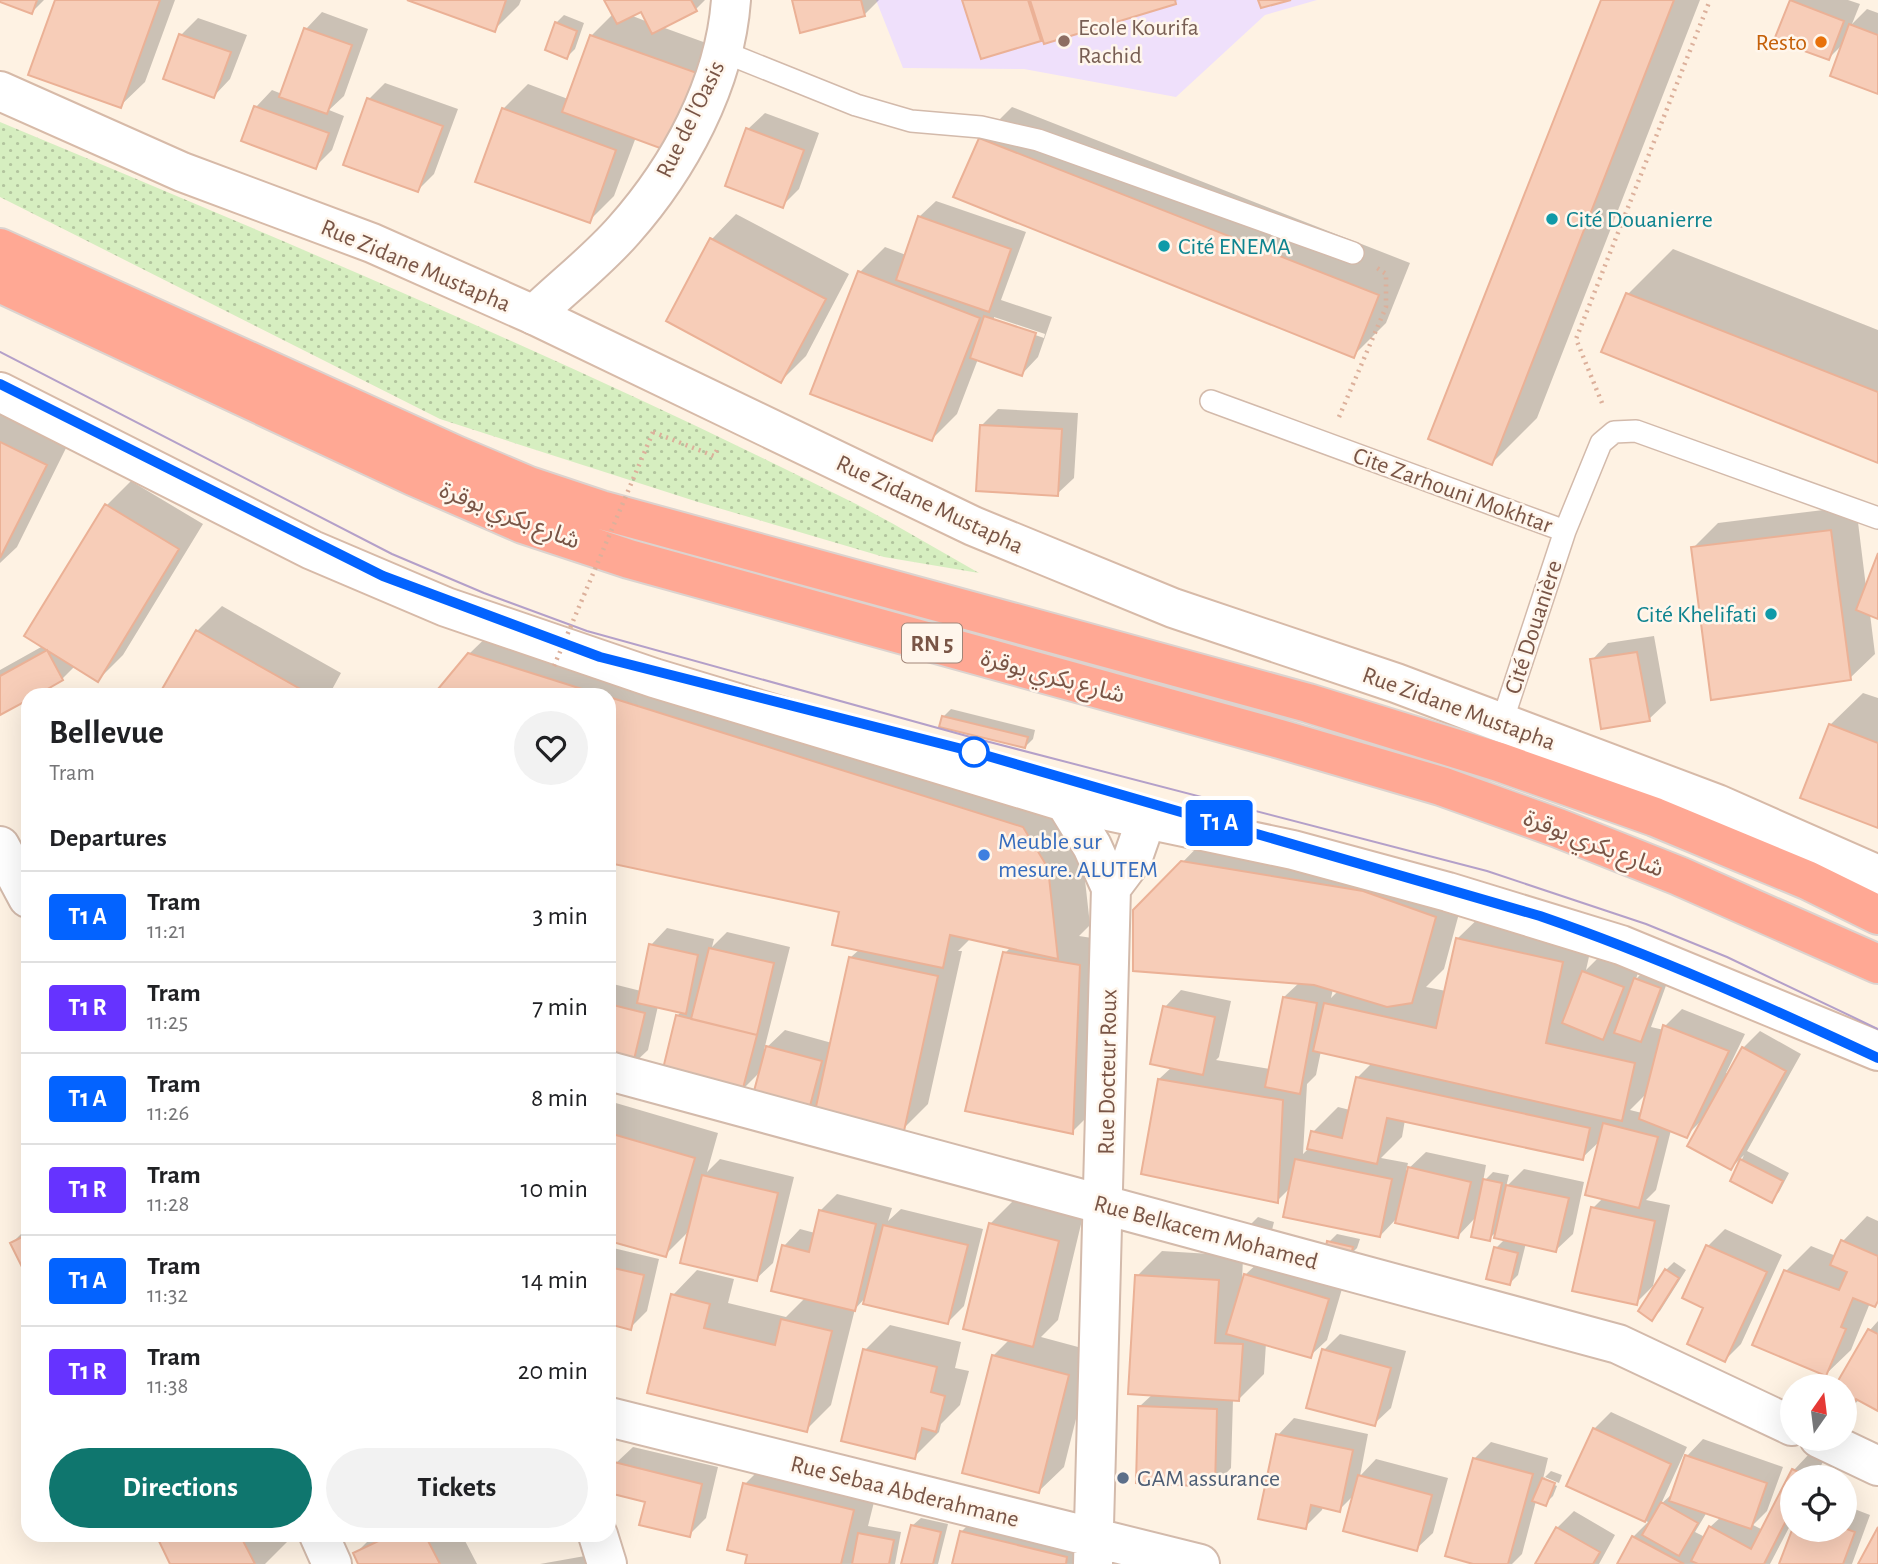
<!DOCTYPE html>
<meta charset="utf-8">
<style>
:root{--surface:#fff;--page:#f2f2f2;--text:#202124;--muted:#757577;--line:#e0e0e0;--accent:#0f766e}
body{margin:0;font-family:"Alegreya Sans","Noto Sans Arabic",sans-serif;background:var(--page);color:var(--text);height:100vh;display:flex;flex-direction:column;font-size:26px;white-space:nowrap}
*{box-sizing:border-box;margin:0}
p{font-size:23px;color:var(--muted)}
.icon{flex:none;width:38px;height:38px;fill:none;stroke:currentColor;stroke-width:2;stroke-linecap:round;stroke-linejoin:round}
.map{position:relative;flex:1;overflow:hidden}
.drawer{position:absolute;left:21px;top:688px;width:595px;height:854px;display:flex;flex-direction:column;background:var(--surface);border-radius:21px;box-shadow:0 7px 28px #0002}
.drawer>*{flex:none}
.badge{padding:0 14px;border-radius:5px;font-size:24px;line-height:46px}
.needle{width:46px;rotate:14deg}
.buttons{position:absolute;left:1780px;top:1374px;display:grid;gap:14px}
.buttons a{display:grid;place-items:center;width:77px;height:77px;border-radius:50%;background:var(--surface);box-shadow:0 7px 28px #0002;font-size:35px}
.map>.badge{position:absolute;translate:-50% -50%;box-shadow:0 0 0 4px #fff}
h2{padding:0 28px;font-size:26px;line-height:63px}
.round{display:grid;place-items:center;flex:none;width:74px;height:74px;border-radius:37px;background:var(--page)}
.headline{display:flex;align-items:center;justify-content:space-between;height:119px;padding:0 28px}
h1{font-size:33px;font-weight:600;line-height:52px}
.primary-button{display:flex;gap:14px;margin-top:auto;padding:14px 28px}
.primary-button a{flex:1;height:80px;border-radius:42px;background:var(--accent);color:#fff;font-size:28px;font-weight:600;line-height:80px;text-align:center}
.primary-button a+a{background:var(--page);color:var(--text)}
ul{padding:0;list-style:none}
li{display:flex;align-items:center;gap:21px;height:91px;padding:0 28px;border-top:2px solid var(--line)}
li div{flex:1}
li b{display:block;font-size:26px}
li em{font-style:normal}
li .badge{min-width:77px;font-weight:700;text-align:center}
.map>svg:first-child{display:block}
.education{fill:#efe0fb}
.grass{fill:url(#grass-dots)}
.shadow{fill:#0003;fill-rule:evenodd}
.building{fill:#f7cdb8;stroke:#ebb196;stroke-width:2}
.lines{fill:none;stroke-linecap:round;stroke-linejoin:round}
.lane-casing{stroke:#d3baab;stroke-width:24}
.street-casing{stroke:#d3baab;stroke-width:42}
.secondary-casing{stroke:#d7baa8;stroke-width:42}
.highway-casing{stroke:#dcd3cf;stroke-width:42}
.path{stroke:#dcb09b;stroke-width:4.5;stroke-dasharray:2 5;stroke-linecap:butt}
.lane{stroke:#fff;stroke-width:21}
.street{stroke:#fff;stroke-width:38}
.secondary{stroke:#fff;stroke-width:38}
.highway{stroke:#ffa894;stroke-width:38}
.tram{stroke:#b4a0c9;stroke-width:2}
.path-bridge{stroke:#dcb09b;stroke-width:4.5;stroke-dasharray:2 5;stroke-linecap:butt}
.line-casing{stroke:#fff;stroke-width:16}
.line{stroke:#0363ff;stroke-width:10}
.education-dot{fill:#8d6e63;stroke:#fff6ec;stroke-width:2.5}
.food-dot{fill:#e8710a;stroke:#fff6ec;stroke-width:2.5}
.culture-dot{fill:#0f9aa8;stroke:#fff6ec;stroke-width:2.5}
.stop-dot{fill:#fff;stroke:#0363ff;stroke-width:3.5}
.shop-dot{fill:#3f7fe0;stroke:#fff6ec;stroke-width:2.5}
.service-dot{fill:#5c6f8a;stroke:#fff6ec;stroke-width:2.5}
.labels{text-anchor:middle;stroke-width:5;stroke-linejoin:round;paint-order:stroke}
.shield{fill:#fff6ec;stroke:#a18578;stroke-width:2}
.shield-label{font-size:23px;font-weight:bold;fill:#795546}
.education-label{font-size:24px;fill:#785e54;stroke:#fff6ec;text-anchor:start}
.food-label{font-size:24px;fill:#c56008;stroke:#fff6ec;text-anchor:end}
.street-label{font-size:24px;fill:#795546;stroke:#fff6ec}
.culture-label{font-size:24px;fill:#0d838f;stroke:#fff6ec;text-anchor:start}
.shop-label{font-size:24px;fill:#366cbe;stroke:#fff6ec;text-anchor:start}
.service-label{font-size:24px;fill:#4e5e75;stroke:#fff6ec;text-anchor:start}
</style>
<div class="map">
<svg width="1878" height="1564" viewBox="0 0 1878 1564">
<defs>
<pattern id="grass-dots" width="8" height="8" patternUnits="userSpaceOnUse" patternTransform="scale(1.75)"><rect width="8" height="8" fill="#d6eec0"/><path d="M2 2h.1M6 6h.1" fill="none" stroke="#b2c49e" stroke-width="1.8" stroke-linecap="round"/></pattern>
</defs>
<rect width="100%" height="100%" fill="#fef2e3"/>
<path class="education" d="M876,0h441l-52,15 -89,82 -152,-28 -121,-1z"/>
<path class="grass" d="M0,122c288,120 577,242 856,382 41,21 82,46 123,69l-95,-16 -186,-55 -258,-83 -440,-222z"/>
<path class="shadow" d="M0,0h44l-12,12z
M57,0h118l-30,82 -25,24z
M412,0h109l-2,5 -25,25z
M606,0h99l-9,9 -34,18 58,21 -84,89 -22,59 -25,25 -86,-112 25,-25 40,15 23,-63 22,-22zM642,10l6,12 -18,-7z
M794,0h85l-15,15z
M964,0h214l-134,36 -4,3z
M1603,0h97l-163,418 -45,45z
M1793,0h55l12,4 -8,20 15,-15 11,4v80l-34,-50 -15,15 -38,-57z
M322,12l46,17 -24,67 -15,14 15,6 -12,34 -17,17 -59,-60 16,-17 10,4 24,-65z
M564,15l20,8 -9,26 -8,8 -11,-34z
M198,18l49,17 -17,44 -16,17 -49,-18 16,-43z
M385,83l73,26 -24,65 -16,16 -49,-91z
M1012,107l398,156 -24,60 -33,33 -373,-217z
M765,113l54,20 -20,56 -17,17 -34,-77z
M936,201l90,31 -25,68 51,17 -14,40 -16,17 -44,-15 -21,55 -25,25 -72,-167 25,-25 21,8 13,-38zM994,317l51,17 -1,4 -50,-17z
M736,214l113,60 -43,82 -25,25 -69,-142z
M1673,249l205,81v131l-250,-167z
M0,405l70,35 -53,107 -17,16z
M998,409l80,4 -4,65 -17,16 -75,-69z
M131,481l72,43 -80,131 -25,25 -23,-14 -13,13 -28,16h-6v3l-28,15v-43l43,-24 63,-140z
M1856,506l10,81 12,-29v59l-8,-3 5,40 -25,24 -157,-130 25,-25z
M222,606l119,67 -12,22h-157l25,-64z
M502,622l433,127 8,-8 84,21 -3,9 56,64 10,90 -11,11 26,4 -8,167 -25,25 -67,-179 6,-6 -40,-9 -13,13h4l-34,153 -25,25 -88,-20 -54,-38 -19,19 -65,-74 5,-5 -24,-5 -10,44 -17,16 -22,-5v-78l32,8 10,-46 16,-17 47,11 -2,8 15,-15 63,15 -26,103 21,-20 47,13 19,-86 9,-8 -18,-39 -233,-49v-166h-173l33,-41z
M1654,636l12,67 -17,16 -57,-59 16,-17z
M1863,693l15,5v128l-48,-101z
M951,709l84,21 -2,9 -8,8 -82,-30z
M1215,829l252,55 -23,85 -18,18 20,4 11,-52 33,-32 105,23 -9,40 15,-15 38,15 -3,9 8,-8 24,9 -17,47 13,3 1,-4 17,-17 63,25 -19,39 3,1 14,-26 17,-17 41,23 -54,97 42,22 -10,19 -8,8 -39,-20 12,-25 -13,13 -29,-48 -16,16 -15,-6 -15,60 -10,10 24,5 -17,81 -17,17 -43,-95 10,-10 -2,-58 -19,18 -177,-38 -3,17 -21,21 27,5 -2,8 20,-19 60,13 -3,17 10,-10 16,3 -3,12 18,-18 60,13 -11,52 -17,16 -30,-7 -8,32 -8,8 -14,-35 9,-9 -8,-8 -8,8 -12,-23 -19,20 -60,-19 -18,19 -89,-49 -14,14 -118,-122 13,-12 -7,-60 16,-17 50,11 -12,56 -3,3 54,9 14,-72 16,-15 -165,-71zM1333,989l5,2 -7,7zM1321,1051l52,11 -16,16 -7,32 -12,-3 -25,25 -4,16 -6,6 4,-70 9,-9zM1648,1092l-6,21 -12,-3z
M609,1101l109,32 -11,39 13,-13 74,18 -21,86 -17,16 -66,-49 -25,25 -56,-16z
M837,1194l55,14 -4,13 13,-12 82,20 -19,77 -16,16 -82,-25 -11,12 -24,96 -25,25 -157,-39 24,-96 24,-25 37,9 -6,24 58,14 19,-19 -21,-52 16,-17 15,4 5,-22z
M1015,1199l68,17 -25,104 -17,17 52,14 -29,116 -25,24 -46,-135 17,-17 -20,-115z
M1867,1216l11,5v81l-3,3 -5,-2 -19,47 -25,24 -40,-103 25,-25 25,10 7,-15z
M1258,1217l16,5 -5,20 -19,-17z
M28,1227v48l-16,-32z
M1725,1229l57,26 -41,89 -16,16 -19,-52 -22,-11 24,-51z
M1337,1234l23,5 -3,9 -8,8 -20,-14z
M609,1247l50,12 -12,52 -17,17 -21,-6z
M1162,1251l81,5 -1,28 3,-9 17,-16 82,23 -17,58 -17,16 -44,-13 -2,31 -25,25h-6l-2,69 -16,17 -75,-79 13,-12 -16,-118z
M1674,1262l12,8 -26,41 -8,7 14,-48z
M1878,1321v88l-18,-10 -12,11 -4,-24h-7l33,-56z
M890,1325l71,17 -6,26 14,3 -9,34 -19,19 -2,8 -25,25 -49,-107z
M1340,1334l66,17 -15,57 -17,16 -50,-74z
M1611,1412l76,35 -26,57 10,-9 2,1 14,-40 16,-17 80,28 -16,44 -14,14 10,5 31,-60 16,-17 14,7 -9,17h-23v45l-22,42h-151l14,-27 15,-15 -79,-37 25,-56zM1707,1512l14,5 -11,10 -5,10 -10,-5z
M1294,1418l74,16 -8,42 16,-17 72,19 -15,55 -17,16 -62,-54 -15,15 -16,-4 -1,4 -17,17 -27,-92z
M1491,1442l57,16 -5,21 2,-2v4l12,5 -4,10 -8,8 -9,-3 -14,53 -10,10h-32l-6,-105z
M633,1447l85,20 -12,51 -17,17 -42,-34 -38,-10 7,-28z
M770,1459l108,27 -10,40 33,6 -6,32h-148l2,-11 -4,-69z
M1551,1471l11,4 -3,8 -14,-6z
M1844,1505l26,10 -18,49h-71l13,-34h50z
M986,1507l105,26 -8,31h-129l7,-32z
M1574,1511l41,24 -16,29h-62l20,-36z
M921,1518l27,6 -10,40h-35l10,-39z
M158,1535h130l2,4 -25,25h-93z
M374,1535h88l15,29h-117l-5,-10z
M585,1556l2,8h-47z"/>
<path class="building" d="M0,0h37l-5,14 -32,-12z
M55,0h105l-39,108 -93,-33z
M407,0h99l-11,32z
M604,0h87l6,11 -45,23 -11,-22 -24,12z
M792,0h69l4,16 -65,17z
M962,0h66l13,41 -60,18z
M1030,0h145l1,4 -132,40z
M1258,0h33l-30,8z
M1601,0h73l-182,465 -64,-26z
M1790,0l54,21 -15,39 -55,-20z
M555,22l22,9 -10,28 -22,-9z
M1849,24l29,11v59l-48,-18z
M304,28l48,17 -25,69 -48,-17z
M179,34l52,18 -17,46 -51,-19z
M590,35l107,38 -29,78 -106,-39z
M367,98l76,28 -25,66 -75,-27z
M254,106l75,27 -13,36 -75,-28z
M502,108l114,42 -26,73 -115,-41z
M746,128l58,22 -21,58 -58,-22z
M979,138l400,157 -25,63 -401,-161z
M918,216l93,33 -22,63 -93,-32z
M710,238l116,61 -45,84 -115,-62z
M858,271l122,47 -48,123 -122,-47z
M1626,293l252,99v71l-277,-111z
M984,316l52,17 -14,43 -52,-18z
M980,425l82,4 -4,67 -82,-5z
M0,442l47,23 -47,93z
M105,504l74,45 -81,133 -74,-46z
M1831,530l20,150 -140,20 -20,-153z
M1878,553v66l-22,-9z
M196,630l115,65h-143l-7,-4z
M47,650l16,30 -26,15h-9v5l-28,15v-39z
M1637,652l13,69 -49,8 -11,-70z
M468,653l133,42h-168z
M609,697l414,130 25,41 10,91 -108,-24 -7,33 -111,-23 7,-33 -230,-49z
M942,716l86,21 -3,11 -86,-21z
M1829,724l49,19v85l-78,-30z
M1181,861l182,30 73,26 -24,86 -25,4 -73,-22 -181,-14v-61z
M1456,938l107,24 -17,81 89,20 -13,58 -309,-70 11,-48 112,25z
M649,944l49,11 -12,59 -49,-11z
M709,948l65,15 -17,72 -66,-16z
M1003,952l77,13 -7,169 -108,-23z
M849,957l89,19 -34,155 -89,-20z
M1582,971l42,16 -21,53 -41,-17z
M1634,978l27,10 -20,54 -27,-9z
M1283,997l34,6 -17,91 -35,-7z
M609,1004l36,9 -13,55 -23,-5z
M1163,1006l52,11 -12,58 -53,-11z
M676,1015l81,20 -15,57 -80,-19z
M1663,1025l66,26 -42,87 -48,-19z
M766,1046l56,15 -16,60 -56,-15z
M1742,1047l44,24 -55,99 -44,-24z
M1356,1077l234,51 -7,32 -196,-42 -10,46 -70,-15 4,-18 31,7z
M1158,1079l125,21 -5,103 -137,-29z
M1603,1123l55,14 -19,71 -54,-13z
M609,1133l86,25 -29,99 -57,-16z
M1295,1159l97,20 -12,58 -97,-20z
M1740,1159l43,22 -11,22 -42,-22z
M1408,1167l63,15 -13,56 -63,-15z
M702,1175l76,18 -21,88 -77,-18z
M1483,1179l19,4 -12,58 -19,-4z
M1506,1185l63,13 -13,54 -62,-14z
M1591,1207l64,14 -18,84 -65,-14z
M819,1210l57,14 -21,87 -84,-20 11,-46 27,7z
M989,1223l70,18 -26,106 -70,-18z
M883,1225l85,20 -20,79 -85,-20z
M28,1234v45l-18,-36z
M1841,1240l37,16v45l-3,6 -22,-9 -12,29 5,2 -20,47 -74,-31 32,-75 55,20 8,-18 -17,-7z
M1327,1241l26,6 -3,11 -25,-7z
M1706,1245l61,27 -42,90 -38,-18 16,-36 -21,-10z
M1494,1247l24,6 -8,32 -24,-6z
M609,1267l35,8 -13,55 -22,-6z
M1665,1269l14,9 -27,43 -14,-10z
M1244,1274l85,25 -18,59 -85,-24z
M1135,1275l84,5 -4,63 28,1 -4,57 -111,-7z
M671,1294l39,10 -6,24 71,17 6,-26 51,12 -25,101 -160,-39z
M1868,1329l10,5v77l-22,-12 -8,14 -4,-3v-24h-9z
M863,1349l74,18 -6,25 14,4 -9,36 -14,-4 -7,31 -74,-18z
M1322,1349l69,19 -16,58 -69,-18z
M992,1355l77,20 -30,118 -77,-20z
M1138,1406l79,3 -2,78 -79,-4z
M1593,1428l78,36 -26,58 -79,-36z
M1276,1434l77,16 -13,62 -29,-7 -5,24 -48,-10z
M1685,1455l82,28 -16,46 -82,-28z
M1473,1458l60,16 -25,90h-35l-28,-8z
M614,1462l88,22 -12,53 -51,-12 6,-23 -36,-9z
M1792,1469l17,8h-17v32l-28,55h-66l-7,-3 18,-35 42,23z
M1358,1475l74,20 -15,56 -74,-20z
M1542,1478l13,5 -9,23 -14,-5z
M743,1483l111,27 -13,54h-96l2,-9 -20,-5z
M1661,1502l37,21 -19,33 -37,-21z
M911,1525l30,7 -8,32h-32z
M1556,1527l44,25 -7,12h-58z
M1878,1527v37h-20z
M1844,1528l11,4 -12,32h-64l13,-34h52z
M960,1531l107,26 -1,7h-114z
M858,1533l36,7 -5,24h-37z
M156,1535h84l15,29h-85z
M391,1535h34l15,29h-82l-5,-11z
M1632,1536l52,28h-67z"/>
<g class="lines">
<defs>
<path id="lane" d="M724,52l132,53 55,16 70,6 57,13 315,113
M1211,401l354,130 36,-88 13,-11 22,-1 242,87
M1502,722l63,-191"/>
<path id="street" d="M534,315c29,-28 63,-54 90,-85 55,-62 101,-146 107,-230
M1065,802l27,44 19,42 -18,676
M0,846l28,52
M1111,888l21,-28 14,-40
M609,1071l1009,273 174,82
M609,1417l591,147
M1819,1438l59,28
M319,1535l13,29
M598,1535l9,29"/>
<path id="secondary" d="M0,91l182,81 190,71 162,72 439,211 200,82 223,75 321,121 161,71
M0,392l312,158 134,57 208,71 411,124 228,48 155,42 173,53 257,106"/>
<path id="highway" d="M0,248l458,208 71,30 72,24 707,193 191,59 156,55 152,63 71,35
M0,283l413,193 110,48 106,35 651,180 161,47 117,42 121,48 199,88"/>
</defs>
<use href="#lane" class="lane-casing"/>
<use href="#street" class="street-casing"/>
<use href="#secondary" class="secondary-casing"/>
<use href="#highway" class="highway-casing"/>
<path class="path" d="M1602,403l-26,-64 134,-339
M1339,417l47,-110v-33l-9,-6
M653,432l61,24 5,-10"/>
<use href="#lane" class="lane"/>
<use href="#street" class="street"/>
<use href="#secondary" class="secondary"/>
<use href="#highway" class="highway"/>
<path class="tram" d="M0,352l392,202 92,39 103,38 387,107 513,133 159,53 81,33 151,72
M0,384l383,192 217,81 374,95 566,164c116,40 227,90 338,142"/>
<path class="path-bridge" d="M554,666l99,-234"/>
</g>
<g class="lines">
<defs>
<path id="line" d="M0,384l383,192 217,81 374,95 566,164c116,40 227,90 338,142"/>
</defs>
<use href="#line" class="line-casing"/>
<use href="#line" class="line"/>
</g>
<circle class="education-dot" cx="1064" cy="41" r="7"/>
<circle class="food-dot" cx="1821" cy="42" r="7"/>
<g class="culture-dot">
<circle cx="1552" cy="219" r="7"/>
<circle cx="1164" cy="246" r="7"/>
<circle cx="1771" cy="614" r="7"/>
</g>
<circle class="stop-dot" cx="974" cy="752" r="14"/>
<circle class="shop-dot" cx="984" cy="855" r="7"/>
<circle class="service-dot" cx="1123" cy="1478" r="7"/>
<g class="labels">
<rect class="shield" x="902" y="623.5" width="60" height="39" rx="5"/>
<g class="shield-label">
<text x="932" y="651">RN 5</text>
</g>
<g class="education-label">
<text x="1078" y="35">Ecole Kourifa<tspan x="1078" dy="28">Rachid</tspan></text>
</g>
<g class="food-label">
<text x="1807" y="50">Resto</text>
</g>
<g class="street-label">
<text transform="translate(690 119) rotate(-64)" y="8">Rue de l'Oasis</text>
<text transform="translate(416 265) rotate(23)" y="8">Rue Zidane Mustapha</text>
<text transform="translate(1453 490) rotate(20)" y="8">Cite Zarhouni Mokhtar</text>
<text transform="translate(930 504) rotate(25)" y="8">Rue Zidane Mustapha</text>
<text transform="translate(510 515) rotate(21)" y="8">شارع بكري بوقرة</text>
<text transform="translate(1533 627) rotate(-72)" y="8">Cité Douanière</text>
<text transform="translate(1053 676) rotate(15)" y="8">شارع بكري بوقرة</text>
<text transform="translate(1459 708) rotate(20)" y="8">Rue Zidane Mustapha</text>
<text transform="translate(1594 843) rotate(21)" y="8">شارع بكري بوقرة</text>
<text transform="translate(1107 1072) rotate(-89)" y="8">Rue Docteur Roux</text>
<text transform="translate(1206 1232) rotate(15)" y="8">Rue Belkacem Mohamed</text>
<text transform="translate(905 1491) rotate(14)" y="8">Rue Sebaa Abderahmane</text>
</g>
<g class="culture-label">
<text x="1566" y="227">Cité Douanierre</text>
<text x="1178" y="254">Cité ENEMA</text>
<text x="1757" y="622" text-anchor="end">Cité Khelifati</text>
</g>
<g class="shop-label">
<text x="998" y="849">Meuble sur<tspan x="998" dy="28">mesure. ALUTEM</tspan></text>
</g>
<g class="service-label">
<text x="1137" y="1486">GAM assurance</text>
</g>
</g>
</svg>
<div class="buttons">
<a><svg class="needle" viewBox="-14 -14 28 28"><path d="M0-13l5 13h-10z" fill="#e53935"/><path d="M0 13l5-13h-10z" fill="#757577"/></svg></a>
<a><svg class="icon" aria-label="locate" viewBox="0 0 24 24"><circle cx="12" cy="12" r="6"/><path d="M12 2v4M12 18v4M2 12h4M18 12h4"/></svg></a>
</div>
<b class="badge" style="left:1219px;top:823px;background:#0363ff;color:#fff">T1 A</b>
<section class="drawer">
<div class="headline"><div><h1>Bellevue</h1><p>Tram</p></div><a class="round"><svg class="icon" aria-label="heart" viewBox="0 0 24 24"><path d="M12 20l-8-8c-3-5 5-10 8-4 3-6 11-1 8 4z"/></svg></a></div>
<h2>Departures</h2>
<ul>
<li><span class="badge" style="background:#0363ff;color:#fff">T1 A</span><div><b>Tram</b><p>11:21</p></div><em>3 min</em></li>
<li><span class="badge" style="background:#63f;color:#fff">T1 R</span><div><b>Tram</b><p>11:25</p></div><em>7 min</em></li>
<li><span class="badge" style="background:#0363ff;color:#fff">T1 A</span><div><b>Tram</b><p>11:26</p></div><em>8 min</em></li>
<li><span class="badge" style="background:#63f;color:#fff">T1 R</span><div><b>Tram</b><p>11:28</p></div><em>10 min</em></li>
<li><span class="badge" style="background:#0363ff;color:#fff">T1 A</span><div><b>Tram</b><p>11:32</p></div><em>14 min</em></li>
<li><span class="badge" style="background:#63f;color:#fff">T1 R</span><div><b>Tram</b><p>11:38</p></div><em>20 min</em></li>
</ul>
<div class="primary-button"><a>Directions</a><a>Tickets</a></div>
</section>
</div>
